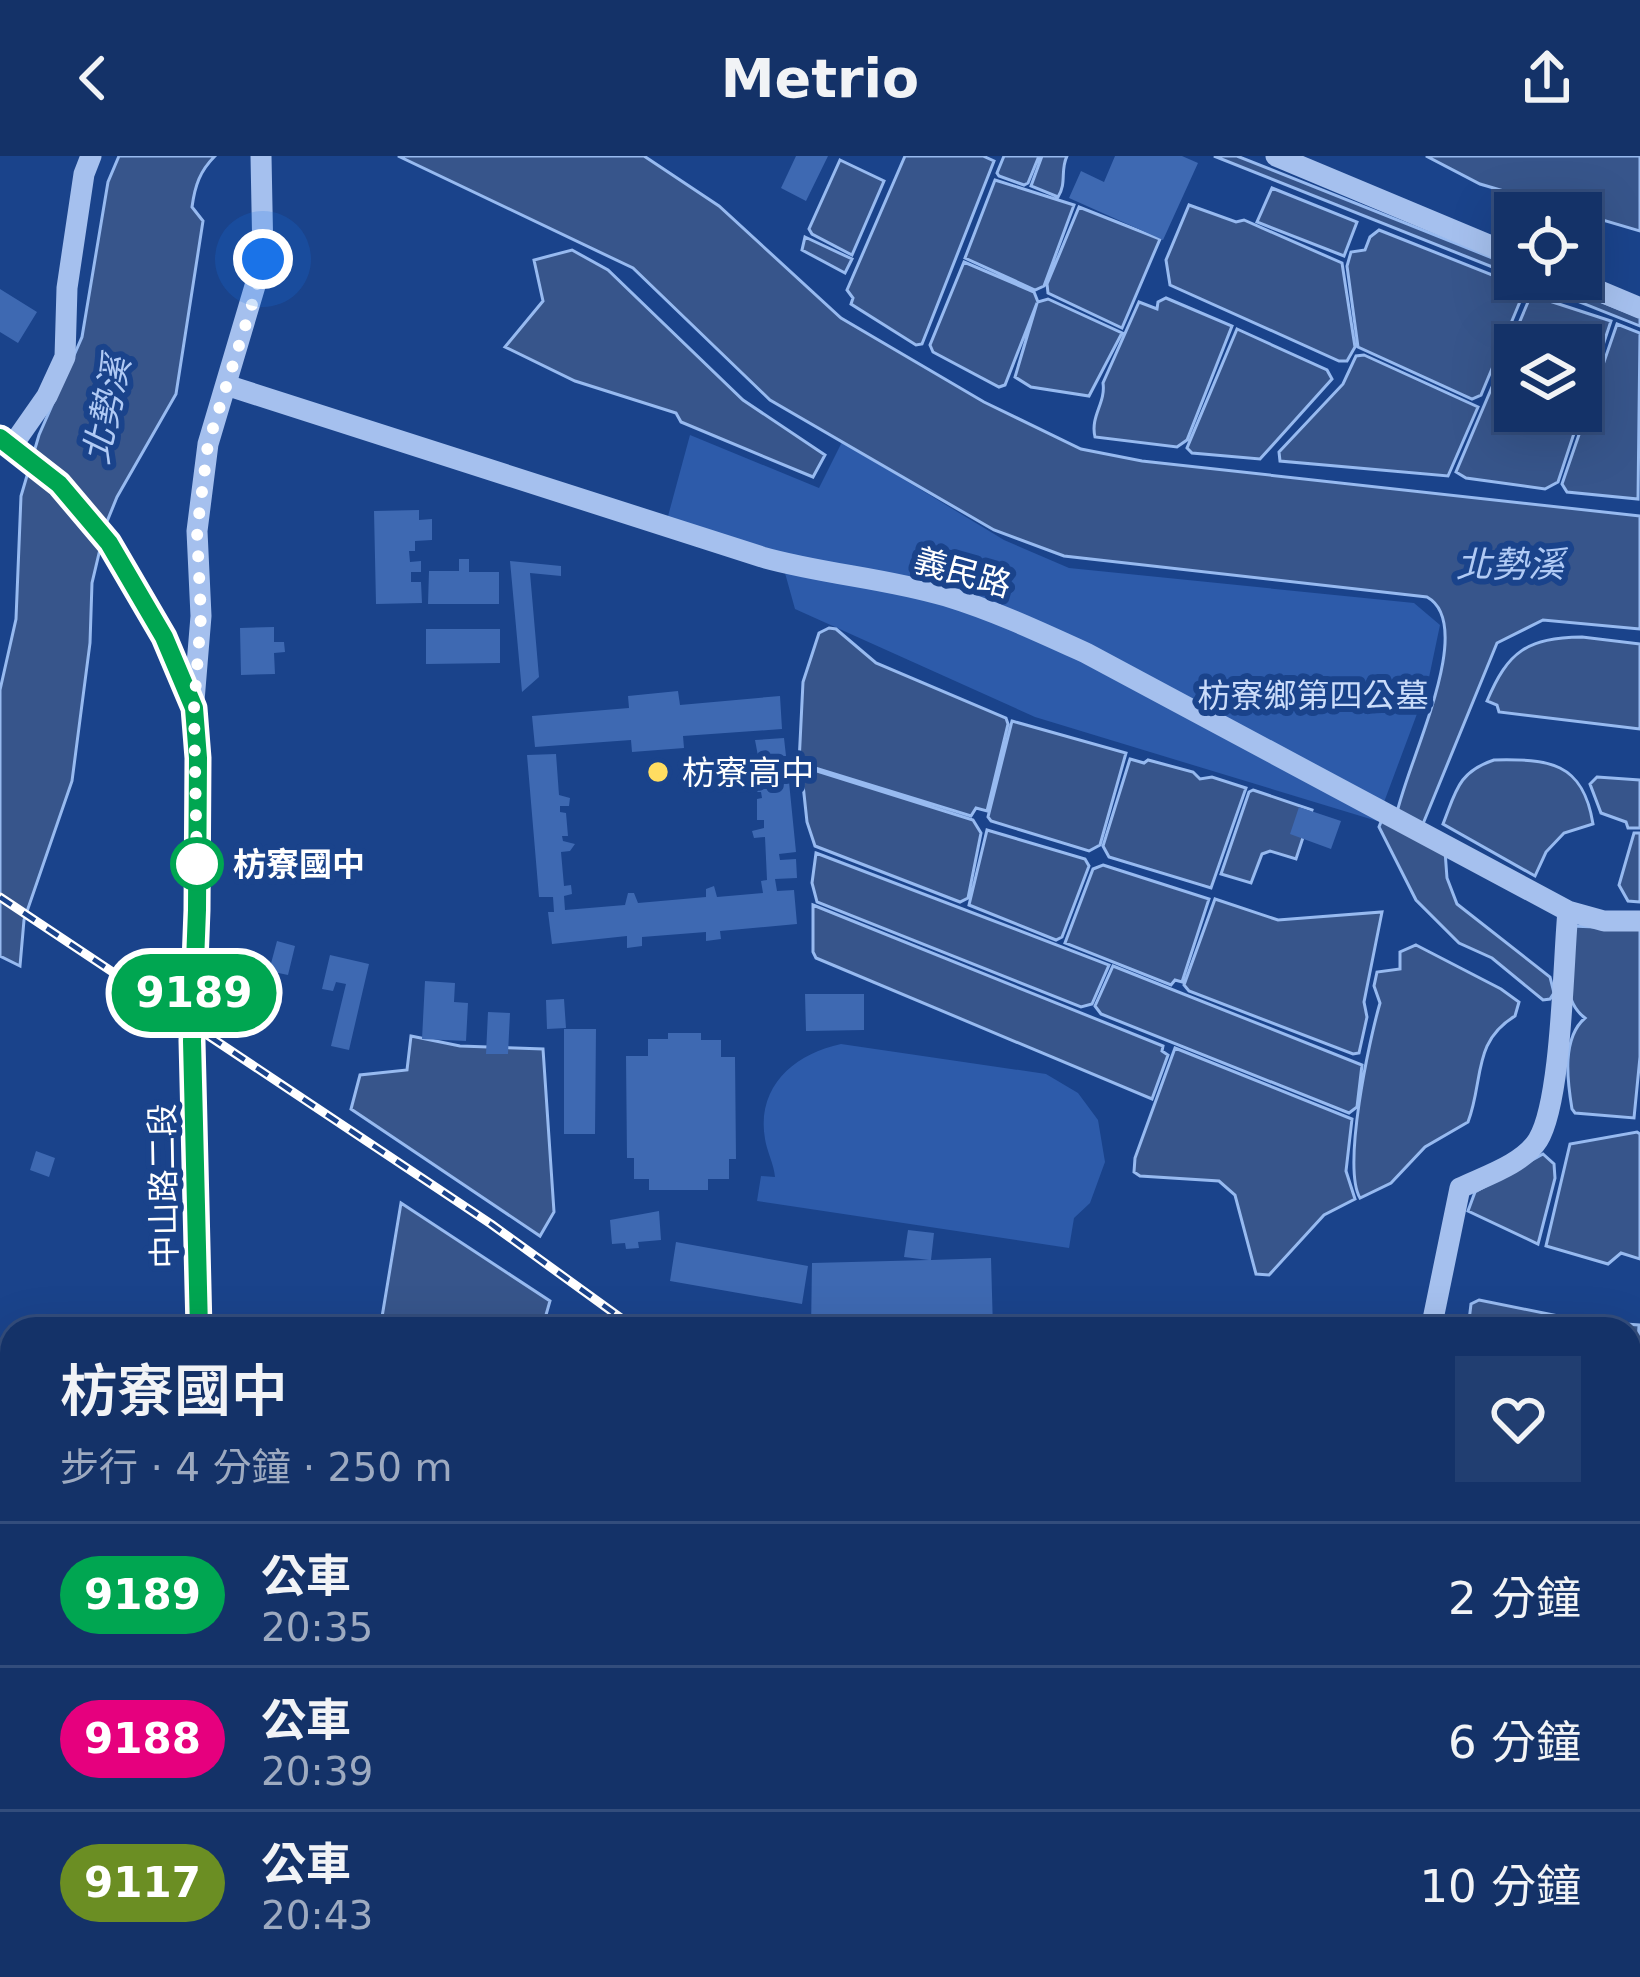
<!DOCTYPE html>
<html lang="zh-TW">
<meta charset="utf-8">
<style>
:root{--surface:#143268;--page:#213e71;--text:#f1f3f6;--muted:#9daac0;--line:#334d7c}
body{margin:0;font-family:"DejaVu Sans","Noto Sans TC",sans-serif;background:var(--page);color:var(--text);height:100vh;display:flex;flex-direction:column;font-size:45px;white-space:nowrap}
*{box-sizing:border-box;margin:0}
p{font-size:39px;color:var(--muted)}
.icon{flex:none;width:66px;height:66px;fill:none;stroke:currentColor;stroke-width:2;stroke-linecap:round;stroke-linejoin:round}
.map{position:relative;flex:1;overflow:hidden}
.sheet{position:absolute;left:0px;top:1161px;width:1641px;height:660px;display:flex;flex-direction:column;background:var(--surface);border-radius:36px 36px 0 0;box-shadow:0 12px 48px #0002,0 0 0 3px var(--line)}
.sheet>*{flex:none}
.badge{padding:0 24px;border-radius:39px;font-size:42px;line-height:78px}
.fabs{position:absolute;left:1494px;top:36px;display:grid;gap:24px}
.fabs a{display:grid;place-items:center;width:108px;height:108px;border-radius:0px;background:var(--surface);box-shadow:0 12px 48px #0002,0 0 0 3px var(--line);font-size:60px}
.you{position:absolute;width:60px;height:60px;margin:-30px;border:9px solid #fff;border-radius:50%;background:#1a73e8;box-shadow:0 0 0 18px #1a73e833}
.map>.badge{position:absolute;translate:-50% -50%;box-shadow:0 0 0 6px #fff}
.round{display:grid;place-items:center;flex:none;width:126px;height:126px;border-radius:0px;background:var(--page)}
.overview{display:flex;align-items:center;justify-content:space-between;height:204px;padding:0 60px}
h1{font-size:57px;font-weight:600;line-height:90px}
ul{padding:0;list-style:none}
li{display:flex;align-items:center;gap:36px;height:144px;padding:0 60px;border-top:3px solid var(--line)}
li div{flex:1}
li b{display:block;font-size:45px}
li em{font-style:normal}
li .badge{min-width:132px;font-weight:700;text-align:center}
header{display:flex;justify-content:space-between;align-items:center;height:156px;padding:0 60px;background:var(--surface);font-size:54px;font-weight:600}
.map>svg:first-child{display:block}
.green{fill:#2d5baa}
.water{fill:#37558b;stroke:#97baf0;stroke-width:3;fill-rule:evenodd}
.building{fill:#3e69b2}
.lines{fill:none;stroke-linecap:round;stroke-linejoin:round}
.minor{stroke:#a5c0ee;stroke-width:21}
.rail-casing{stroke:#fff;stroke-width:9}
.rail{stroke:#1a438b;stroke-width:4.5;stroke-dasharray:14;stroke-linecap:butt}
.line-casing{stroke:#fff;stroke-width:27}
.line{stroke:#00a651;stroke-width:18}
.walk{stroke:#fff;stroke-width:12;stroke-dasharray:0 21.6}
.poi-dot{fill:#ffdd61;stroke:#1a438b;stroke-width:4.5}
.stop-dot{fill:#fff;stroke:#00a651;stroke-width:6}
.labels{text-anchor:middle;stroke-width:12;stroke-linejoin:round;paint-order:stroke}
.street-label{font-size:33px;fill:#fff;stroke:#1a438b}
.park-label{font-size:33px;fill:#cadcfa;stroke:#1a438b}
.poi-label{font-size:33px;fill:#fff;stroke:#1a438b;text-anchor:start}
.stop-label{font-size:33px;font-weight:bold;fill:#fff;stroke:#1a438b;text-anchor:start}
.water-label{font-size:36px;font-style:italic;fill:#b0caf5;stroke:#1a438b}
</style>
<header><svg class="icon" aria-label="back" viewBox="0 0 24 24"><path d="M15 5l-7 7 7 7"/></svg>Metrio<svg class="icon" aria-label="share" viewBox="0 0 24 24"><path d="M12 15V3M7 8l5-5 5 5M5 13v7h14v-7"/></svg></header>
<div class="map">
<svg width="1640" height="1821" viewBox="0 0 1640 1821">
<rect width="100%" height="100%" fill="#1a438b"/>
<path class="green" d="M690,279l129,53 23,-46 162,98 65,28 345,35 26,22 -13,62 -50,134 -342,-104 -240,-108 -10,-36 -121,-42z
M841,888l205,30 32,19 20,27 7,42 -15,41 -16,15 -5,30 -312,-47 4,-25 14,1c-1,-13 -8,-25 -10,-38 -9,-52 29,-85 76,-95z"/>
<path class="water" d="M119,0h96c-15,15 -20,29 -23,51l11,14 -27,173 -59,103 -11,27 -14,59 -2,60 -18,138 -48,139 -4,46 -20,-10v-266l16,-71 5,-123 18,-61 43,-98 26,-155z
M398,0h246l75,50 122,112 143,84 97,47 61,12 498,55v113l-97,-9 -46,23 -79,193 27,15 2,27 10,26 93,73 4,16 -4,6 -7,1 -51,-42 -33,-15 -43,-43 -37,-73 4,-10 12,5c6,-48 85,-196 32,-225l-363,-41 -70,-26 -224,-130 -137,-132z
M905,0h78l11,5 -72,183 -6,1 -65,-41 2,-6 -6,-8z
M1004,0h35l-11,27 -4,2 -25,-9 -2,-3z
M1042,0h25c-7,14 0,27 -9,41l-27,-11z
M1214,0h23l278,111v9z
M1426,0h214v75l-160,-47z
M840,4l44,21 -32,74 -40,-21 -3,-5z
M995,24l79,25 -30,81 -9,4 -70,-32z
M1272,32l85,34 -13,34 -87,-34z
M1189,49l47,17 8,-2 98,43 13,84 -8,14h-8l-169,-76 -4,-25z
M1079,51l81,32 -38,89 -74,-35 -1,-9z
M1379,74l136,54 9,8 -43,103 -9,4 -114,-52 -11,-81 4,-14 14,-2 5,-13z
M805,81l47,22 -7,14 -43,-23z
M572,94l36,20 135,130 82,55 -12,22 -132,-55 -5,-9 -101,-32 -70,-34 38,-46 -9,-41z
M964,106l70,30 4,10 10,-3 74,34 -33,63 -58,-9 -16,-10 22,-74 -32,82 -6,2 -66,-35 -3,-7z
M1522,123h22l96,38v9z
M1531,139l80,26 -53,161 -13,7 -79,-11 -10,-6zM1581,189v66h-66v-66z
M1166,142l66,28 -45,114 -10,7 -82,-10c-5,-21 11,-34 8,-54l36,-81 18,7 1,-7z
M1617,168l23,9 -2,166 -71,-7 -5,-8z
M1237,173l90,41 5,9 -72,80 -68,-6 -5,-5z
M1364,199l114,52 -30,69 -168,-15 -1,-9 64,-68 13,-28z
M829,472l7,1 40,34 130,55 2,6 -21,87 -11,-3 -5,8 -172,-53 4,-81 16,-49z
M1582,481l58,7v85l-141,-17 -2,-7 -10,-4c21,-50 40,-63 95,-64z
M1012,565l114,32 -26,92 -11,6 -98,-30 -3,-4z
M1130,603l14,4 4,-3 45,12 7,7 12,-2 34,11 -35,100 -102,-31 -6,-11z
M1494,604c54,-1 89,1 99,64l-29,9 -18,19 -11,24 -92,-52c13,-33 15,-52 51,-64z
M801,610l172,54 8,13 -13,65 -8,4 -145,-56 -8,-24z
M1597,621l43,3v48h-12l-2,-6 -25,-9 -11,-29z
M1253,634l59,20 -16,49 -26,-8 -8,3 -11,29 -30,-9 28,-82z
M987,674l98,29 4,7 -27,71 -6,3 -87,-35z
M1634,677h6v69l-12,-1 -9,-16z
M816,697l293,112 -17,39 -11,3 -264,-105 -5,-19z
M1103,709l106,34 -27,83 -7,-2 -4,5 -106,-42 28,-74z
M1215,743l63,21 104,-8 -18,90 3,15 -8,36 -6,1 -164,-63 -5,-6z
M813,749l350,141 -1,5 6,4 -16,44 -336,-141 -3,-6z
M1572,770l68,3v128l-6,61 -59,-5 -3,-4c-5,-30 -10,-71 13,-91 -27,-20 -16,-62 -13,-92z
M1416,789l85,44 18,13 -4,14c-43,26 -31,64 -47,106l-43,25 -34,36 -31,15c-18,-31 9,-157 20,-195l-6,-17 3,-14 23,-3v-17z
M1113,810l249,99 -5,42 -8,6 -248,-99 -6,-8z
M411,880l49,10 83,3 11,163 -14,24 -189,-127 9,-34 47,-5z
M1175,892l177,71 -6,52 9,28 -31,16 -55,60 -13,-1 -21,-79 -16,-14 -79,-5 -6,-4 1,-14z
M1637,976l3,2v125l-19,-6 -13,11 -62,-18 24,-102z
M1543,998l11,10 1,14 -17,66 -70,-33 7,-19z
M401,1047l149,98 -8,28h-162z
M1479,1144l104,21 56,4 -2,41 -8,41v-78h-161l3,-25z
M1640,1216v92h-5c-14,-21 -1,-68 5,-92z
M1629,1308l11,80v8l-11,6z
M1629,1433l5,2 6,18v76l-11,1z
M1640,1534v83l-11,1v-83z
M1640,1621v73l-11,-44v-28z
M1640,1735v86h-8l-18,-12h15v-72z
M749,1809h166l1,12h-166z
M943,1809h480l-53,12h-422z
M1488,1809h25l16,12h-102z"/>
<path class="building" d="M796,0h32l-22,45 -25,-13z
M1115,0h67l16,7 -35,77 -94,-42 12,-27 23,11z
M0,133l37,23 -19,31 -18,-11z
M419,354v10l13,-1v21l-17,1v10h-6l1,11 11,-1v11h-10v10h10l1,21 -46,1 -2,-93z
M459,403h10v13h30v32h-71l1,-33h30z
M510,405l51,5v10l-31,-3 9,104 -17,15z
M274,471v15h10l1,10 -11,1 1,21 -34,1 -1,-47z
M426,473h74v34l-74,1z
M678,535l2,14 100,-9 2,33 -99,7 1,12 -52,4 -1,-12 -96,7 -3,-31 97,-8 -1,-12z
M784,582l2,18 -14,1v6l15,-1 9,90 -17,2 1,6 16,-1 1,19 -22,1 2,12 17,-1 3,34 -77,7 1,8 -15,2v-9l-64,5v9l-15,2v-12l-75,8 -4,-32h6l-1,-15h-14l-12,-142 29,-1 3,41 11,3 -1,8h-9v6l6,1 2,23h-6l1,5 12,3 -5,7 -9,1 3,34 7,-1 1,9 -8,2 1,14 60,-5 3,-12h6l4,10 68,-6v-8l8,-3 3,11 46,-4 -2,-12 6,-1 -2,-43 -11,1 -2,-7 12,-3v-8h-7v-21l5,-1 -1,-6h-8v-11l-7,1 -3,-25 15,-1 -3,-16z
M1299,651l42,14 -10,28 -41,-15z
M277,785l18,5 -7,29 -19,-4z
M330,799l39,9 -20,86 -18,-4 15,-62 -10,-2 -3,9 -11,-2z
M425,825l30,2 -1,19 14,1 -2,38 -44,-2z
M805,838h59v36l-58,1z
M564,843l2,29 -19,1 -1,-29z
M488,856l22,1 -2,41h-22z
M564,873h32l-1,105h-31z
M668,877h33v7h20v17h14l1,102h-7v20h-21v11h-59v-11h-15v-21h-7l-1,-102h22v-17h20z
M36,995l19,7 -6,19 -19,-7z
M659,1055l2,29 -23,2 1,6 -13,1 -1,-6 -13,1 -2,-24z
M908,1074l26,3 -3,27 60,-2 2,71h-182l1,-66 117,-3 -25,-3z
M676,1086l132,24 -6,38 -132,-23z
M20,1166h49v7h-49z"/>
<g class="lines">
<path class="minor" d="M1276,0l239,100
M1571,123l69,29
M226,229l536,172c60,17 124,21 184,39 49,15 94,36 140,57l482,258 36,10h36
M0,282l59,47 50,58 55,93 30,72 4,50 -1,152 -5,131 7,288
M12,290l35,-50 18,-39 2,-69 17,-114 7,-18
M194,545l7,-85 -4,-85 11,-87 55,-185 -2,-103
M1431,1173l29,-141c25,-12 63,-24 78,-48 24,-39 25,-178 30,-229
M210,1809l1,12
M1538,1809l17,12
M334,1821l5,-12"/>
<defs>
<path id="rail" d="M0,741l491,327 145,105
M1555,1809l17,12"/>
</defs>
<use href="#rail" class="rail-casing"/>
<use href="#rail" class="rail"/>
</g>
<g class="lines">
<defs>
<path id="line" d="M0,282l59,46 50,59 55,94 30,71 4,50 -1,152 -5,131 7,288"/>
</defs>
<use href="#line" class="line-casing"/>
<use href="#line" class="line"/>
<path class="walk" d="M197,708v8l-3,-164 7,-92 -4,-85 11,-87 46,-146 9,-39"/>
</g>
<circle class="poi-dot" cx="658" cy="616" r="12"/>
<circle class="stop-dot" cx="197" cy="708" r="24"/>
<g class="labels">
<g class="street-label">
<text transform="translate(963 416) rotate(16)" y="12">義民路</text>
<text transform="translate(163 1030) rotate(-91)" y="12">中山路二段</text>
</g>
<g class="park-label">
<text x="1313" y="551">枋寮鄉第四公墓</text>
</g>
<g class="poi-label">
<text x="682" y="628">枋寮高中</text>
</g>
<g class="stop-label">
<text x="233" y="720">枋寮國中</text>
</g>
<g class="water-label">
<text transform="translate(106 254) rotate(-78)" y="13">北勢溪</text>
<text x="1510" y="421">北勢溪</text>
</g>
</g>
</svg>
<div class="fabs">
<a><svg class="icon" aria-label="locate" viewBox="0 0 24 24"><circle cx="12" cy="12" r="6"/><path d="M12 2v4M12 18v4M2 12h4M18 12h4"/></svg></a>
<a><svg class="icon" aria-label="layers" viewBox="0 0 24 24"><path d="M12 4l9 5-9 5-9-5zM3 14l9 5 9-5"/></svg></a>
</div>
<div class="you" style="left:263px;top:103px"></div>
<b class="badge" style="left:194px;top:837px;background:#00a651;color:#fff">9189</b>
<section class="sheet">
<div class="overview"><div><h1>枋寮國中</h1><p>步行 · 4 分鐘 · 250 m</p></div><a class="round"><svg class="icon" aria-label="heart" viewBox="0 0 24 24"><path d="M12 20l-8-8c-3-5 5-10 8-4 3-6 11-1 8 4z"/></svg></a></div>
<ul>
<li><span class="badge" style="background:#00a651;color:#fff">9189</span><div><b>公車</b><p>20:35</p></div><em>2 分鐘</em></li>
<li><span class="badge" style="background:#e6007e;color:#fff">9188</span><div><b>公車</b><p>20:39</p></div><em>6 分鐘</em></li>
<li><span class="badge" style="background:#6b8e23;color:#fff">9117</span><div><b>公車</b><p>20:43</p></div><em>10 分鐘</em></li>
</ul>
</section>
</div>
